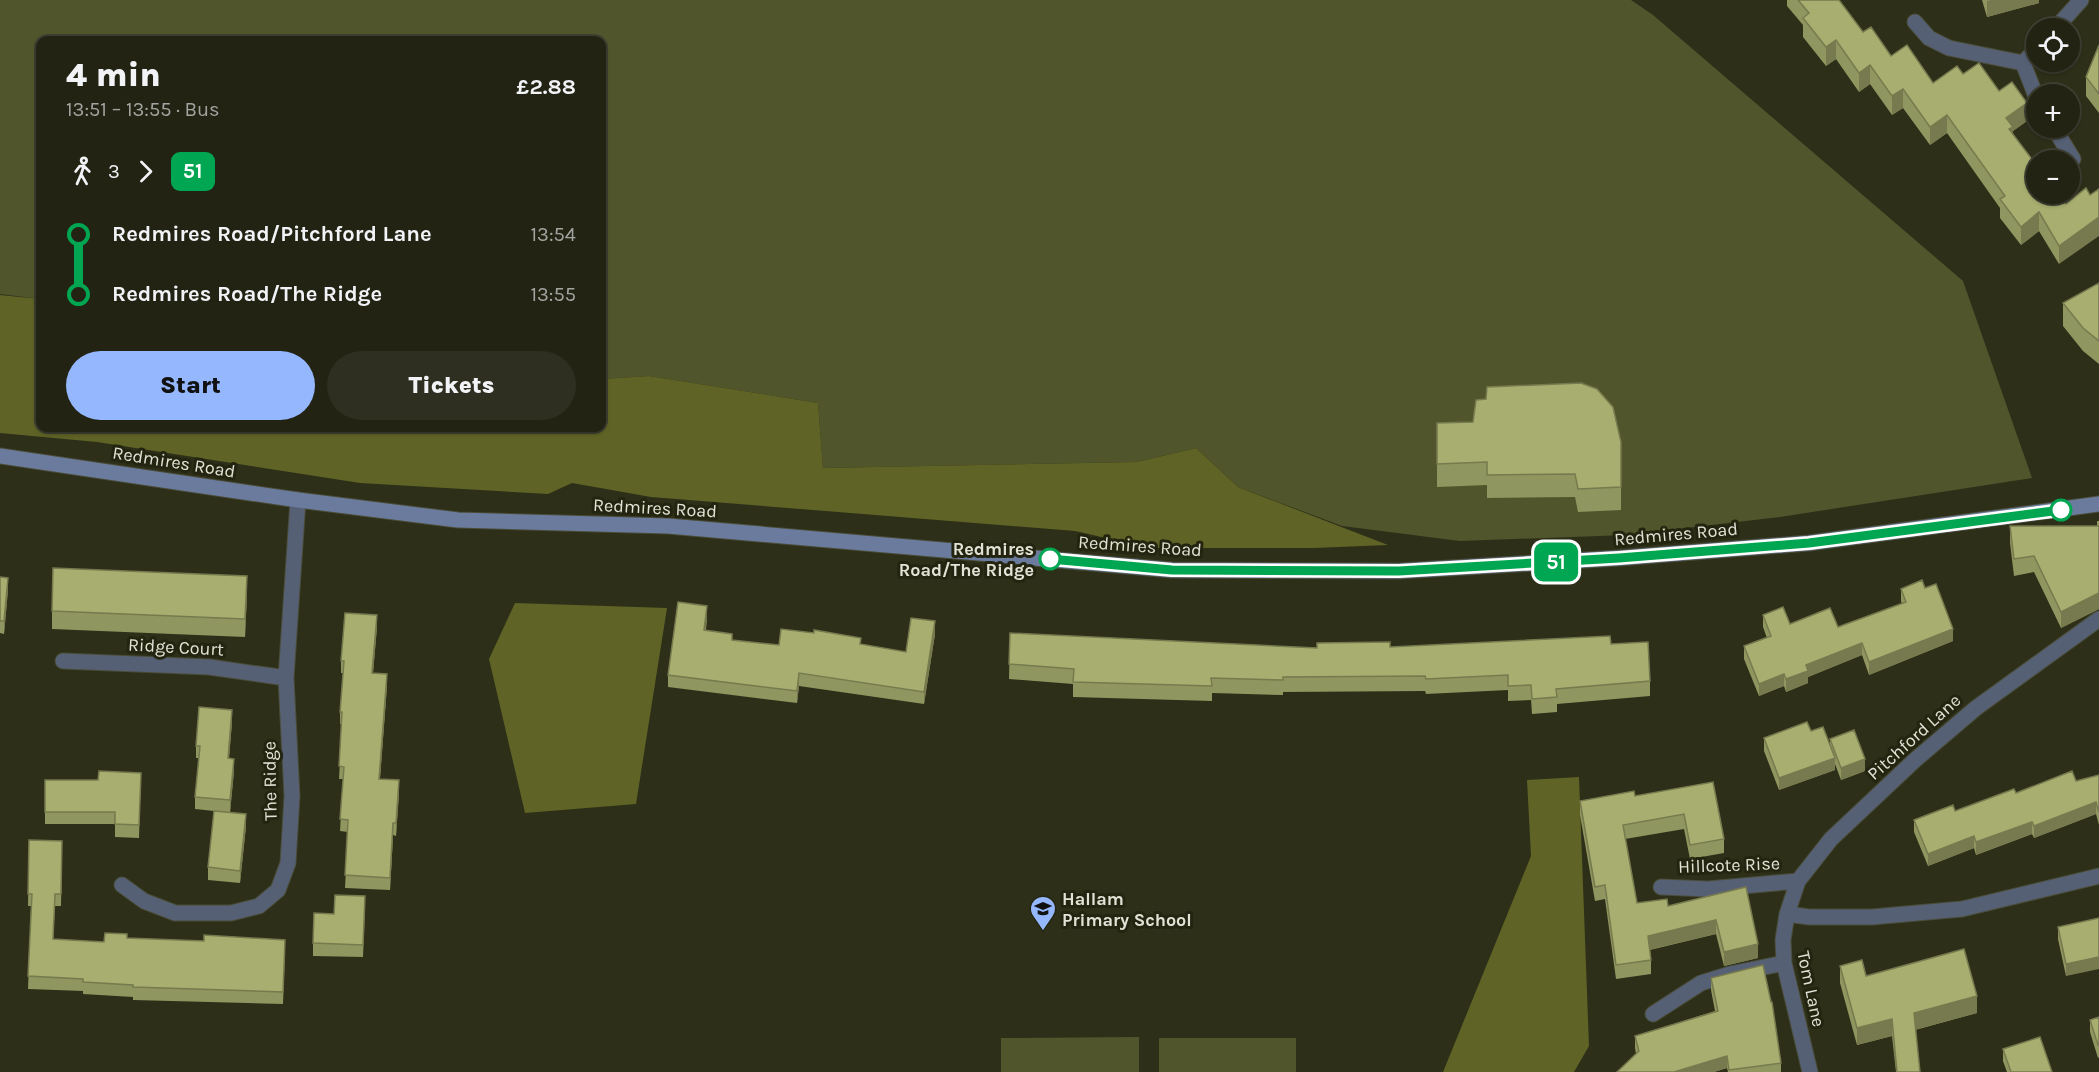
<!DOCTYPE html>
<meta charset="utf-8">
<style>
:root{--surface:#222313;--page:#2e2f21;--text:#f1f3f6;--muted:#a2a4a0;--line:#3f4033;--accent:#94b7fd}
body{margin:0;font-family:Karla,sans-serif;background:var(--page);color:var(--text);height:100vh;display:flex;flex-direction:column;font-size:22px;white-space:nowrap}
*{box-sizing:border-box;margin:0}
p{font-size:20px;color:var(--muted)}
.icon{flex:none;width:33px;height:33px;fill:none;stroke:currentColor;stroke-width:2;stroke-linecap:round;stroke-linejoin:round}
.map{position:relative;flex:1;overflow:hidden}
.details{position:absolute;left:36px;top:36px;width:570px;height:396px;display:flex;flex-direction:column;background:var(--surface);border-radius:12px;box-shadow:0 2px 4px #0004,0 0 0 2px var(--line)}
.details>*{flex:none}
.badge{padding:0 12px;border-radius:9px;font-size:21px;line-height:39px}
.buttons{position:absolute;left:2026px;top:18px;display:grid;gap:12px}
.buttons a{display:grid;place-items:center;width:54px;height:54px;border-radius:50%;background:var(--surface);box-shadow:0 2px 4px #0004,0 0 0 2px var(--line);font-size:30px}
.map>.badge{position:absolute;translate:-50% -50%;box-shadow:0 0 0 3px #fff}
.legs{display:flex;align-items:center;gap:9px;height:66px;padding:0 30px;font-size:20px}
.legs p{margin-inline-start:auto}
.overview{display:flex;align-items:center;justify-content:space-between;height:102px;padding:0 30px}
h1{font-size:33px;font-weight:800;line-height:45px}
.button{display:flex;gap:12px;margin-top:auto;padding:12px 30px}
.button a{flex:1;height:69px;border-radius:36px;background:var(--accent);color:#111;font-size:24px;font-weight:800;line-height:69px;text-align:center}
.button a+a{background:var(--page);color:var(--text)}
ul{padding:0 30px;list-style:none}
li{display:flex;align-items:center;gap:21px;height:60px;font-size:22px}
li i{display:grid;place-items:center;width:9px;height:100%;margin:0 8px;background:currentColor}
li i::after{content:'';width:15px;height:15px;margin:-8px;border:4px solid;border-radius:50%;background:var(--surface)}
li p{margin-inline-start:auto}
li:first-child i{background:linear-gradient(#0000 50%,currentColor 0)}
li:last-child i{background:linear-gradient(currentColor 50%,#0000 0)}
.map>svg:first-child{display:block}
.green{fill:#51552b}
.forest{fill:#5f6325}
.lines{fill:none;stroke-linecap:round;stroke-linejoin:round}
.street-casing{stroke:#4a4c37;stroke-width:17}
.secondary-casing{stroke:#4a4c37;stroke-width:17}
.street{stroke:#556075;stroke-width:15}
.secondary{stroke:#6a7b9e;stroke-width:15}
.wall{fill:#90965f}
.shaded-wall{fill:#767a4e}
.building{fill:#a8ae6f;stroke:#767a4e;stroke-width:1.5}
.line-1-casing{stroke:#fff;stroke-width:14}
.line-1{stroke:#00a651;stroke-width:9}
.stop-1-dot{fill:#fff;stroke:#00a651;stroke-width:3}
.labels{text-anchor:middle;stroke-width:6;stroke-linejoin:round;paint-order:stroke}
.street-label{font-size:18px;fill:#e2e3d6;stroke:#242510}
.stop-label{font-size:18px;font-weight:bold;fill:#e2e3d6;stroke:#242510;text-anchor:end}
.poi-label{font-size:18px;font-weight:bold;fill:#e2e3d6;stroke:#242510;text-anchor:start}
</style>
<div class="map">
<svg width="2099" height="1072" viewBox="0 0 2099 1072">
<rect width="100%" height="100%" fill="#2d2f19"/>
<path class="green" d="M0,0h1631l22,15 310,266 69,197 -252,39 -154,18 -166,6 -118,-15 -104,-39 -42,-39 -59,14 -314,6 -5,-65 -169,-27 -47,3v-339h-562v259l-40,-5z
M1139,1037v35h-138v-34z
M1159,1038h137v34h-137z"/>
<path class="forest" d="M0,295l40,4v129h562v-49l47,-3 169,27 5,65 314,-6 59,-14 42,39 150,58 -74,3h-164l-75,-17 -424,-34 -79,-14 -24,11 -188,-11 -263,-41 -97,-9z
M515,603l152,5 -31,196 -111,9 -36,-154z
M1579,777l10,269 -15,26h-131l88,-216 -4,-76z"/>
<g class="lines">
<defs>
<path id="street" d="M1915,22l14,16 20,10 74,15
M2056,28l25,-28
M2037,48l-14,15 14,36
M2054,128l19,31
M63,661l146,6 77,11
M122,885l22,16 31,12h56l28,-7 19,-16 10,-27 4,-67 -6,-118 12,-178
M1661,887l47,2 90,-8
M1787,914l22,3h63l90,-8 137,-33
M1653,1014l48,-31 29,-9 54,-11
M1810,1072l-26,-109 -1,-23 4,-26 11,-33 33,-42 84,-79 61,-52 123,-89"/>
<path id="secondary" d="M0,456l298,44 160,20 210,6 504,44 227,1 220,-13 190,-15 290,-39"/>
</defs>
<use href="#street" class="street-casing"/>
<use href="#secondary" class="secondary-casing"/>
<use href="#street" class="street"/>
<use href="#secondary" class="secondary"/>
</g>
<path class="wall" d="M1787,0h52l24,32 28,24 42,27 30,-9 36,17 28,30 -14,10v4l53,69 -7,60 -20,-33 -18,14 -21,-27v-10l-53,-75 -17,12 -27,-37 -11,7 -22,-31 -11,8 -23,-33 -10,7 -23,-29v-12l-16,-19z
M1982,0h57v3l-52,14z
M2099,45v68l-13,-17v-19z
M2099,283v81l-16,-13 -20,-25v-23z
M1437,423l184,19v68l-43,2 -3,-15 -88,1v-13l-50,2z
M2097,521h2v88l-38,19 -27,-56 -20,4 -4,-33v-17h87z
M0,577l8,13 -4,44 -4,-1z
M1925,588l28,53 -84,34 -7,-20 -54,22v6l-22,9 -2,-6 -25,10 -15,-37v-13l23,-8 -4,-11v-12l27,9 48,3 64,-23 -1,-3v-12z
M247,594l-2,43 -193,-8v-18z
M707,618l-1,12 26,10 47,5 82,-1 45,8 29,-18 -11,70 -125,-18 -2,17 -129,-16v-12z
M377,627l-4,46 14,13 -7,93 19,14 -3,43 -3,-1 -3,55 -45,-2 3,-56 -8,-1 3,-52h-4l3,-55h-2v-12l3,-39h-2v-12z
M1010,633l307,15 294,-4 39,37v15l-93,8v8l-25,2 -1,-14 -23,1v-11l-82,4 -1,-3 -142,1v3l-71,-2v8l-139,-4v-13l-64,-5z
M232,722l-3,36 5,13 -4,41 16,14 -6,57 -32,-3v-13l6,-56 -19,-2v-12l4,-39h-3v-12z
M1811,731l19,15v-7l35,32 -24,9 -6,-16v6l-56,20 -15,-39v-13z
M141,773l-2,65 -24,-1v-13h-70v-44h53z
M2099,775v50l-3,-11 -62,24 -2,-4 -56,21 -2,-7 -46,18 -14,-34v-12l41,-9 61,-18 60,-12z
M1713,782l11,57v14l-34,6 -6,-30 -59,10 12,64 31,3 78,-19 12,71 -34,8 -8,-32 -66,16 1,10v14l-35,5 -11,-80 -10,2 -15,-86v-14l55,-5z
M29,840l33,1 -1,65h-6l-2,33 51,3 23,-4 158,14 -2,52 -150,-4v-3l-50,-3v-3l-55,-2 3,-83h-3z
M365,908l-2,49 -50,-1v-13l21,-29z
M2099,918l-33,58 -8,-37v-12z
M1840,966l26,10 111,37 -62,17 5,42h-24l-4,-36 -35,9 -17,-62z
M1711,978l70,85v9h-53l-1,-4 -13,4h-97l19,-18 -1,-6v-12l80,-25 -4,-21z
M2099,1017v40l-1,1 -8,-26v-12z
M2003,1049l49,23h-45l-4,-11z"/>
<path class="shaded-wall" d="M1991,0h48v3l-52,14v-16z
M1836,40v19l-10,7v-19z
M1870,65v19l-11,8v-19z
M1903,89v19l-11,7v-19z
M2027,103v18l-14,10v14l-7,-27z
M1947,115v18l-17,12v-18z
M2039,212v19l-18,14v-18z
M2099,217v19l-40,28v-18z
M247,576v18l-2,43v-18z
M8,578v12l-4,44v-13z
M2099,593v16l-38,19v-16z
M707,606v12l-3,24v-12z
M377,615v12l-5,58v-12z
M935,621v13l-11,70v-12z
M1953,629v12l-84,34v-13z
M1862,643v12l-54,22v6l-22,9v-13l20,-14z
M799,673v13l-2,17v-12z
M387,674v12l-8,105v-12z
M1784,674v12l-25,10v-12z
M232,710v12l-4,48v-12z
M1835,758v12l-56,20v-12z
M234,759v12l-4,42v-13z
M1865,759v12l-24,9v-12z
M399,780v13l-3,43v-13z
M2096,802v12l-62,24v-12z
M246,814v12l-6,57v-12z
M2032,822v12l-56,21v-13z
M393,823v12l-3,55v-12z
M1974,836v12l-46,18v-12z
M1716,920v14l-68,16v-14z
M1758,944v14l-34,8v-14z
M2099,957v12l-33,7v-12z
M1977,996v17l-63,17v-17z
M1892,1019v17l-35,9v-17z
M1727,1056v12l-13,4h-40z"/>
<path class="building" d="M1798,0h41l24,32 8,-5 20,29 16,-11 26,38 24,-17 6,8 16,-11 20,28 13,-9 15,21 -21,15 7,9 -4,2 28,37v28h21l8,10 20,-16 4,7 9,-6v28l-40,29 -20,-34 -18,15 -21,-28 5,-3 -58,-81 -17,12 -27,-38 -11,7 -22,-31 -11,8 -23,-33 -10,7 -23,-29 6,-5z
M2099,45v49l-13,-17z
M2099,283v58l-16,-13 -20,-25z
M1581,383l16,6 16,18 8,35v45l-43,2 -3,-15 -88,1v-13l-50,2v-41l36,-1 3,-22 10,-1 1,-12z
M2010,526h89v67l-38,19 -27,-56 -20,3z
M53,568l194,8 -2,43 -193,-8z
M0,577l8,1 -4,43h-4z
M1922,580l3,8 11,-4 17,45 -84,33 -7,-19 -56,22 2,6 -22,8 -2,-5 -25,10 -15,-38 27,-10 -8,-21 20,-8 7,17 40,-16 8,19 68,-25 -5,-13z
M678,602l29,4 -3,24 28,4v6l47,5 2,-16 33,4v-3l47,8 -1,6 46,8 5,-34 24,3 -11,71 -125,-19 -2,18 -129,-16z
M345,613l32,2 -5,58 15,1 -8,105 20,1 -3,43h-3l-3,55 -45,-3 3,-55 -8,-1 4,-52 -5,-1 3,-54h-2l4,-51h-3z
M1010,633l307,15v-5l73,-1v5l220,-11 1,8 37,-2 2,39 -94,8 1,8 -25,2 -1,-14 -23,1v-11l-82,4 -1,-3 -142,1v3l-72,-2 1,8 -139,-4 1,-13 -65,-5z
M199,707l33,3 -4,48 6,1 -4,41 -35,-3 5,-51h-4z
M1807,722l4,9 12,-4 12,31 -56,20 -15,-40z
M1854,730l11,29 -24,9 -11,-29z
M99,771l42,2 -2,52 -24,-1v-12h-70v-32h53z
M2072,771l4,10 23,-6v37l-3,-10 -62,24 -2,-4 -56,20 -2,-6 -46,18 -14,-34 39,-15 2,6 59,-22 2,4z
M1713,782l11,57 -34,6 -6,-31 -61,11 14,78 30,-4 1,7 78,-19 12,57 -34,8 -8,-32 -68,16 3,24 -35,5 -11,-80 -10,2 -15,-86 54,-10 1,5z
M214,811l32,3 -6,57 -32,-4z
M29,840l33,1 -1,53h-6l-2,45 51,3 1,-9 22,1v4l77,3v-6l81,5 -2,52 -150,-5v-2l-50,-3v-3l-55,-3 4,-82h-4z
M335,895l30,1 -2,49 -50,-2 1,-30 20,1z
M2099,918v39l-33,7 -8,-37z
M1964,949l13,47 -63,17 6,59h-23l-5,-53 -35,9 -17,-62 22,-6 4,16z
M1763,965l8,37h1l9,61 -52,7 -2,-14 -53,16h-57l22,-21 -4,-15 83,-25 -7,-33z
M2099,1017v28h-1l-8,-25z
M2040,1037l12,35h-41l-8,-23z"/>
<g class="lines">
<defs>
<path id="line-1" d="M1050,559l122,11 227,1 220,-13 190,-15 252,-33"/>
</defs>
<use href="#line-1" class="line-1-casing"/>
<use href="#line-1" class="line-1"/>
</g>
<defs>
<symbol id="school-pin" viewBox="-11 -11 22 30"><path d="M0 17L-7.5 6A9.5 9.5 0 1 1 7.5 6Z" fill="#94b7fd" stroke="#242510"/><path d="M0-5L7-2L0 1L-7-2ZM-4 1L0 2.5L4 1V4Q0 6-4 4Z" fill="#111"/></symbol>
</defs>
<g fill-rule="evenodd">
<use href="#school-pin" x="1028" y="894" width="30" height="40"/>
</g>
<g class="stop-1-dot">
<circle cx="2061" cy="510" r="10"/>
<circle cx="1050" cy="559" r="10"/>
</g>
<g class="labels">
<g class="street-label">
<text transform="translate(174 462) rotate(9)" y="6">Redmires Road</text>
<text transform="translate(655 508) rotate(3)" y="6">Redmires Road</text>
<text transform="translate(1676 534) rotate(-5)" y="6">Redmires Road</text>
<text transform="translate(1140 546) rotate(4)" y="6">Redmires Road</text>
<text transform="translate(176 647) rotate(3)" y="6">Ridge Court</text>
<text transform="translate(1914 737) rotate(-42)" y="6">Pitchford Lane</text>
<text transform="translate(270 781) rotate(-91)" y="6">The Ridge</text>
<text transform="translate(1729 865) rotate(-2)" y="6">Hillcote Rise</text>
<text transform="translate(1811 989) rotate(78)" y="6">Tom Lane</text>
</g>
<g class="stop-label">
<text x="1034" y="555">Redmires<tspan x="1034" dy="21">Road/The Ridge</tspan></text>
</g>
<g class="poi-label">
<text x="1062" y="905">Hallam<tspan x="1062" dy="21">Primary School</tspan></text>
</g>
</g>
</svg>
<div class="buttons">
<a><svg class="icon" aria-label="locate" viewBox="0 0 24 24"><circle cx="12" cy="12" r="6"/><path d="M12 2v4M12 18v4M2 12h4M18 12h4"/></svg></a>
<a>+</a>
<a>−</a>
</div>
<b class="badge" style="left:1556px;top:562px;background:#00a651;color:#fff">51</b>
<section class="details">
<div class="overview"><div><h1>4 min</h1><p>13:51 – 13:55 · Bus</p></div><b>£2.88</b></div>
<div class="legs"><svg class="icon" aria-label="walk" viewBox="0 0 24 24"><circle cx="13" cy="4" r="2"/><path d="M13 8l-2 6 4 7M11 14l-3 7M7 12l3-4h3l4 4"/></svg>3<svg class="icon" aria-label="forward" viewBox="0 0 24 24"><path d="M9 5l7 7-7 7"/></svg><b class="badge" style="background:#00a651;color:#fff">51</b></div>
<ul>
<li><i style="color:#00a651"></i><b>Redmires Road/Pitchford Lane</b><p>13:54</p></li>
<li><i style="color:#00a651"></i><b>Redmires Road/The Ridge</b><p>13:55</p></li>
</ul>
<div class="button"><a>Start</a><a>Tickets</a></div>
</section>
</div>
